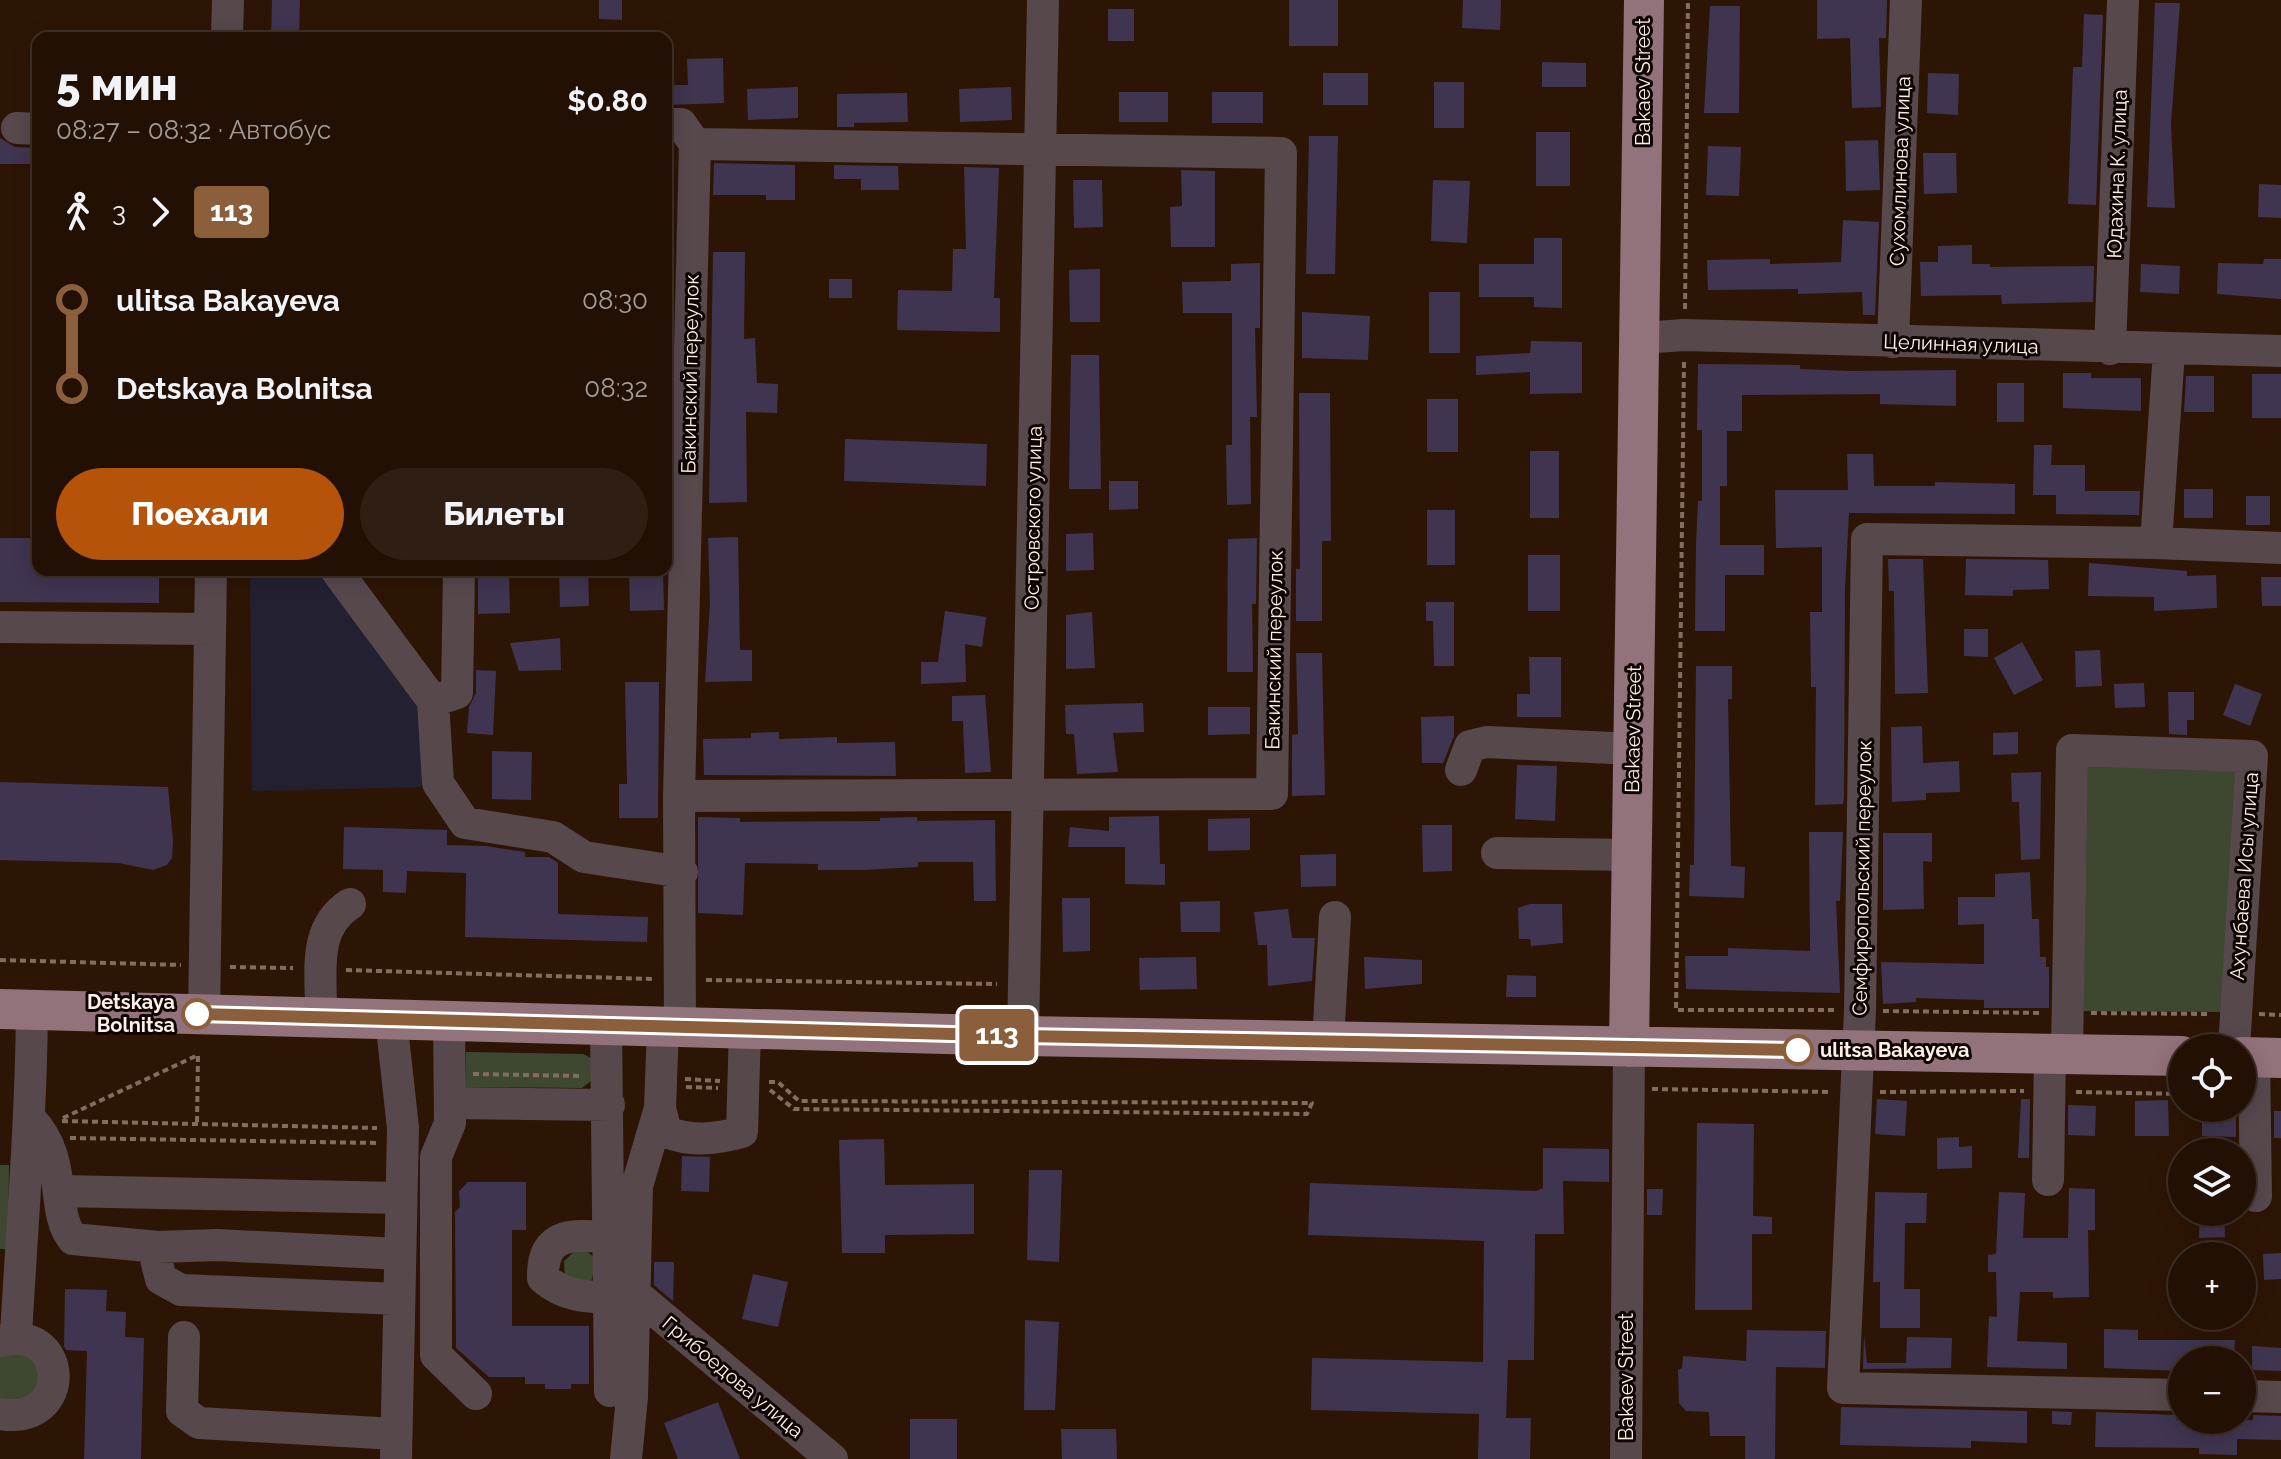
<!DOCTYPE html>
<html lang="ru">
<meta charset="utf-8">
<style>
:root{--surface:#221004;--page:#2e1e13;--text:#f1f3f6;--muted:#a29d9a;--line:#3f3026;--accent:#b45309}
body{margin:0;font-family:Raleway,sans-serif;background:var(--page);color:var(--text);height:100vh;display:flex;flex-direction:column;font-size:30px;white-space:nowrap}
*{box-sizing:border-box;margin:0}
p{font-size:26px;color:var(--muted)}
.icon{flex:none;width:44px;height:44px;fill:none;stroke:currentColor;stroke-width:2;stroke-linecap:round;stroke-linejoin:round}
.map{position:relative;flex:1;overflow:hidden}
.side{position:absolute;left:32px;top:32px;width:640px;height:544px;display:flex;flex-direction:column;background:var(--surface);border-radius:16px;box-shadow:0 4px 20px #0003,0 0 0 2px var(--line)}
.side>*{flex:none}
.badge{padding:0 16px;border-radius:6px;font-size:28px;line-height:52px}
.controls{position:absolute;left:2168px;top:1034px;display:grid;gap:16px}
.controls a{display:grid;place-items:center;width:88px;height:88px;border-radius:50%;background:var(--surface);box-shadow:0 4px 20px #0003,0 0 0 2px var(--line);font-size:40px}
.map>.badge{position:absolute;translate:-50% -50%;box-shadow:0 0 0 4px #fff}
.legs{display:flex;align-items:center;gap:12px;height:88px;padding:0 24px;font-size:26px}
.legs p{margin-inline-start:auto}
.overview{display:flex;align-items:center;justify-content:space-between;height:136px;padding:0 24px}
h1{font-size:44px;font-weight:800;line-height:60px}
.action{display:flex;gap:16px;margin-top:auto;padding:16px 24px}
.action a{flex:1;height:92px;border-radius:48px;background:var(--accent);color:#fff;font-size:32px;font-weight:800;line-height:92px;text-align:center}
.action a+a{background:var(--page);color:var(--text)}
ul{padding:0 24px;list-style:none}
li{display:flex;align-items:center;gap:28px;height:88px;font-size:30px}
li i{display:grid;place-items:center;width:12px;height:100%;margin:0 10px;background:currentColor}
li i::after{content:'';width:20px;height:20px;margin:-10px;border:6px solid;border-radius:50%;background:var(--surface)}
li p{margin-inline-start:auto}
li:first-child i{background:linear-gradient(#0000 50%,currentColor 0)}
li:last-child i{background:linear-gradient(currentColor 50%,#0000 0)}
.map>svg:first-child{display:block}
.industrial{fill:#232131}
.green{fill:#3e4831}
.building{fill:#403550}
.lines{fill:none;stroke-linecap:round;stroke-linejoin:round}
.path{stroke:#826e61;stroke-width:4;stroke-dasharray:6 4;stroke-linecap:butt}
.minor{stroke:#57484c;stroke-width:32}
.major{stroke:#93737b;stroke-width:40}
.line-1-casing{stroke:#fff;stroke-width:18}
.line-1{stroke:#8b5e3c;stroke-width:12}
.stop-1-dot{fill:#fff;stroke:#8b5e3c;stroke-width:4}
.labels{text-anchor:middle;stroke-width:6;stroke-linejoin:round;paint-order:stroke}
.street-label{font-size:20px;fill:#feefe7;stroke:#0e0401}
.stop-label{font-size:20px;font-weight:bold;fill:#feefe7;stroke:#0e0401;text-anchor:end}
</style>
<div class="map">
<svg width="2281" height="1459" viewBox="0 0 2281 1459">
<rect width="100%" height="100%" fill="#2d1505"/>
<path class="industrial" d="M250,570h66l105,137 4,29 -4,51 -169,4z"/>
<path class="green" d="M2079,755l168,5 -23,252 -152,-1z
M466,1052l117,2 8,4v23l-9,7 -117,-1z
M0,1165h9l-1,84h-8z
M576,1250l12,2 8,8 -5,22 -26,-4 -1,-17z
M13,1348l29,17 -4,30 -38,7v-50z"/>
<path class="building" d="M272,0h28l-1,38h-28z
M599,0h23v20l-23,-1z
M1289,0h49v46h-49z
M1463,0h38l-1,30 -38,-2z
M1817,0h70l-1,38h-7l2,69 -29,1 -2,-70 -33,1z
M2155,3h25l-9,121 4,84 -28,-1z
M1710,6h30l-1,107h-35z
M1108,9h26v32h-26z
M2084,14l19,1 -7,190 -28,-1 5,-137h9z
M723,58l1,45 -58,2v-20h22l-1,-26z
M1542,62l44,1v24h-44z
M1323,73h45v32h-45z
M1928,73l31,1 -1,41 -31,-2z
M1434,82h30v46h-30z
M798,87v31l-50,2 -1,-31z
M1011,87l1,33 -52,2 -1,-33z
M1119,92h49v30h-49z
M1212,92h51v31h-51z
M907,93l1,29 -54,1v4h-17v-33z
M1536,132h34v54h-34z
M1309,136h29l-3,138h-29z
M0,138l15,9 23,1v16h-38z
M1878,140l2,50 -34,1 -1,-50z
M1708,146l33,1 -2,49 -33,-1z
M1923,153h33l1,40 -33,1z
M714,163l81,2v35h-29v-5h-53z
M834,165l64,1 1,24h-38v-11h-27z
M964,167l35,1 -5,130h6v34l-103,-2 1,-40 54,1 1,-42h13z
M1181,170l34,1v76h-44l-1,-40 12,-1z
M1073,180h29l1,47 -29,1z
M1433,180l37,1 -3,62 -36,-2z
M2259,184l22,1v33l-23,-1z
M1843,220l36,2 -4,93h-12l-1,-23 -64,2v-5l-90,1 -1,-30 63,-1v5l71,-2z
M1534,238h28v70l-28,-1v-10h-55v-33h55z
M1972,245v19h18v3l104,-1 -1,36 -91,2 -1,-9 -80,1 -1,-34h18v-16z
M713,252h32l-1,87 11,-1 2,45 21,1 -1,29 -31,-1 1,90 -38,1z
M2264,259h17v40l-64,-5 1,-31 45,1z
M1260,263v65h-5l2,89h-7l1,87 -24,1 -1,-60h6v-132h-49l-1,-31 49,-1v-17z
M2141,264l39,2 -1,28 -39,-2z
M1100,269v53h-30l-1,-52z
M829,279h23v19h-23z
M1429,292h31v61h-31z
M1302,312l68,4 -2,44 -66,-2z
M1531,341l51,1v51l-52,1v-22l-54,3v-19l54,-3z
M1071,355h28l2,134h-32z
M1698,364l102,1v4l50,2 106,-1v36l-76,-2v-10l-138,1v36h-15v55h-7v59h44v30h-39v56h-30l1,-86 2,-44h4v-71h-5z
M2063,373h28v5h50v33l-78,-3z
M2252,374h29v44h-29z
M2186,376h28v36h-30z
M1997,383h27v39h-27z
M1299,393h31l1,148h-9v80h-26v-52h4z
M1427,399h31v53h-31z
M845,439l142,5 -1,42 -142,-5z
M2034,445h18l-1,20h34v26h55l-1,24 -83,-1v-19h-23z
M1530,451h29v67h-29z
M1847,454h26l1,32h61v-4l80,2v30l-166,-1 -4,76 -1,209 -1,6 -28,1 1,-118h-5l-1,-75h12v-65l-46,1 -1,-58h73z
M1109,481h29v28l-29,1z
M2184,489h29v29h-29z
M2246,496h24v29h-24z
M1427,510h28v55h-28z
M1093,533l1,37 -28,1v-37z
M738,537l2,113h12v31l-47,1 5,-79 -2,-65z
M0,538h38v32h121v33l-159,-1z
M1257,538l-1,66h-4l1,68h-26l1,-133z
M1528,555h32v56h-32z
M1888,559h35l5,134 -33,1 -1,-103h-5z
M1966,559l82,1 1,29 -36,1v6l-48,-1z
M2089,563l98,8v5l29,-1 1,33 -63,3v-14l-66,-1z
M478,570h31l1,43 -32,1z
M559,570h29l1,36 -29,1z
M629,570h34l1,40 -34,1z
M2261,577h20v29h-19z
M1426,602h28v64h-20l-1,-45h-7z
M945,611l41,6 -4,30 -17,-3 1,38 -45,2v-22h17z
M1092,612l3,56 -29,1v-54z
M1964,629h24v28l-24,-1z
M560,638l1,32 -42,1 -9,-28z
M2022,642l21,38 -29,15 -20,-37z
M2100,650l2,36 -26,1 -1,-36z
M1296,653h26l3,142 -33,1v-61l6,-1z
M1529,657h32v60h-44v-23h13z
M1696,666h36v33h-4l3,167 14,1 -1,31 -55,-2 1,-31h4z
M476,670l20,1 -3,64 -26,-2 2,-26 7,-14z
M625,682h34l-1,136h-39v-34h8z
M2144,683l1,24 -30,1 -1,-24z
M2235,684l27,10 -12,32 -27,-11z
M2168,692h26v28h-7v15l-18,-1z
M985,695l6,77 -26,1 -2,-52h-11v-25z
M1143,703l1,29 -31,1 5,39 -41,2 -3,-40h-8l-1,-29z
M1208,707h42v27l-42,1z
M1454,716v20l-11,27h-21l-1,-46z
M1922,726l1,37 36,-2 1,31 -34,1v7l-34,2 -1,-75z
M779,732v7l58,-2v6l58,-1 1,34 -192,-1 -1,-36 48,-1v-5z
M2018,732v22l-25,1v-22z
M492,751l40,1 -1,48 -39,-1z
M1517,765l40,1 -2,55 -40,-2z
M2041,772l-1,87 -19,1 -2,-58h-7l-1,-29z
M0,782l168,5 5,54 -1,17 -5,7 -14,5 -34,-7 -119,-3z
M1159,816l1,48h5v21l-40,-1v-37h-57l2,-20 39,4v-14z
M698,817l42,1v4l140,-1v-3l37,-1v4l78,-1 1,81h-22l-1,-39h-55v5l-55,3h-45v-6l-73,-1 -2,52 -45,-2z
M1250,818v32l-42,1v-32z
M1422,825h30v46l-29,1z
M344,827l103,3v15l39,1 39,6v5h24l9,6v51l90,3 -1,25 -182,-5 1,-64 -59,-2 -1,22 -23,-1v-22l-40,-1z
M1809,832h34l-3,69h-4l4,92 -154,-4 -1,-33h43v-8l82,3z
M1883,833h49v29l-9,-1 1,48 -41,1z
M1336,854v32l-35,1 -1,-32z
M2030,872l2,47h7l1,38h6v10h3v41h-65v-8l-68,-2v4l-33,2 -2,-42 103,2v-40l-26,1v-28h37v-23z
M1062,898h28v53l-27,1z
M1220,901v31h-39l-1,-30z
M1530,904h32l1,39 -32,3 -1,-7h-11l-1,-31z
M1288,909l4,29h23l-3,43 -44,5 -1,-41h-9l-4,-33z
M1196,957l1,32 -57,1 -1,-32z
M1364,957l58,3v24l-57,5z
M1507,975l29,1v21h-30z
M1877,1099l30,2 -2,35 -30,-2z
M2021,1099h9l-1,59h-11z
M2168,1100l1,36h-34v-35z
M2068,1105l28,1 -1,30 -27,-1z
M2202,1108h34v29l-34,-1z
M2274,1111h7v27h-7z
M1697,1123l57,1 -1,92 19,1v17h-20v76h-57z
M1959,1137v10l13,-1v22l-35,1v-31z
M884,1139l1,46 89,-1v50l-89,1v18h-43l-3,-113z
M1543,1148l66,1v33l-46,-1 1,53h-29l-1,126h-26l-2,58h25l-1,41h-52l1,-45 -168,-4 1,-52 171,4 1,-121 -176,-6 2,-52 226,8 7,-3z
M682,1156l28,1 -1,35 -28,-1z
M1029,1170h33l-3,92 -32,-2z
M468,1182h58v48h-14v96h77v58h-18v5h-26v-5h-20v-7h-36l-33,-29 -1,-136 5,-5 -1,-16z
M2069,1188l26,1v41h-7l1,67 -36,1v-6h-33l-3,49 50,2v26l-80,-2 2,-51 8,1 -1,-45h-8v-17l8,-1 3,-62 26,1 -2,45h45z
M1647,1189h16l-1,26h-15z
M1875,1192l52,1 -1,30h-21l-1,66h16v39h-40v-46h-7z
M2200,1212h24l1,25 -26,1z
M2281,1253v26l-17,1 -1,-26z
M654,1262h20l-1,39 -19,-16z
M753,1274l35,8 -10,45 -36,-8z
M65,1289l42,1 -1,21 20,1 -1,25 19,1 -3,121h-57l3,-108 -21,-1 -2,-4z
M1025,1320l34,2 -4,88h-31z
M2104,1329l34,1v10h97l-1,20h-52v11l-78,-3z
M1747,1330l79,1 -1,37 -49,-1 -1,92h-30v-23h-35l-1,-24 -23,-1 -7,-8 -1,-33 4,-2 1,-12 63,5z
M1864,1335l3,28h39l1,-26 45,1 -1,30 -88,1z
M2252,1346l29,2v23l-29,-1z
M718,1402l22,57h-62l-14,-36z
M1841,1407l186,4v32l-56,-2v7l-131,-3z
M2052,1411l20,1 -1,13 -19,-1z
M2096,1412l80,3v5h77v-5l28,1v24l-44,-1v16l-38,-1v-6l-104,-1z
M910,1419h47v40h-47z
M1061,1429h55l1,30h-55z"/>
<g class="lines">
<path class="path" d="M1685,309l3,-309
M1684,362l-8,648h159
M0,960l181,5
M230,967l63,1
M346,970l307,9
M706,980l291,4
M1883,1011l160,2
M2091,1013l120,1
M2259,1014l22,1
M473,1074l107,2
M685,1079l35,2
M769,1082h9l21,19 513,2 -5,11 -513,-5 -24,-19
M686,1087l32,1
M1652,1089l180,3
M1880,1092l144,-1
M2076,1092l106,2
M63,1118l135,-63 -1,69
M62,1121l315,7
M70,1138l308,5"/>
<path class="minor" d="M227,38l1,-38
M666,124h15l14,20
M17,128l21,1
M1641,338l43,-3 597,16
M1893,342l13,-342
M2110,349l13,-349
M2156,543l13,-192
M336,570l97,131 5,82 27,40 88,14 31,20 98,15
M0,627l210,2
M433,701l24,-8 2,-123
M1461,770l9,-24 17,-4 146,7
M679,796l593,-2 9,-641 -586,-9
M1497,853l134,2
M204,1014l7,-444
M321,1017c1,-42 -10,-88 29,-113
M391,1019l12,109 -7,331
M449,1021l1,102 -14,34v198l40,39
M606,1025l4,366
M680,1028l-1,-232 16,-652
M1023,1036l20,-1036
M1328,1042l7,-125
M2067,1054l5,-304 180,6 -18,292
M2254,1058l2,138
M450,1103l159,2
M660,1108l6,24c26,10 50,7 76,0l3,-103
M31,1120c38,39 19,92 42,119l85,8 59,-2 183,9
M2048,1180l2,-126
M61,1191l340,7
M611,1237c-39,-2 -69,-6 -68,41 21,18 42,19 69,20
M158,1247l-2,12 5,20 20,11 218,9
M635,1294l197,165
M16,1336c6,-109 15,-217 16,-326
M184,1337l-2,74 17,12 197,11
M0,1341c68,-19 75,85 0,73
M2182,1395l-339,-7 17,-377 7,-472 289,4 125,5
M2242,1396l39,1
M626,1459l6,-62 5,-211 23,-78 3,-81
M1626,1459l3,-412"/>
<path class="major" d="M0,1009l1023,27 1159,20
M1629,1047l15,-1047
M2242,1057l39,1"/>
</g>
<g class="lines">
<defs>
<path id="line-1" d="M197,1014l826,22 775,14"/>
</defs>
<use href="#line-1" class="line-1-casing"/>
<use href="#line-1" class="line-1"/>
</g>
<g class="stop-1-dot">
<circle cx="197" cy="1014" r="14"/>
<circle cx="1798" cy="1050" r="14"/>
</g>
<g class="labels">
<g class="street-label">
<text transform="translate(1643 82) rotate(-90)" y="7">Bakaev Street</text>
<text transform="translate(1900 171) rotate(-88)" y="7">Сухомлинова улица</text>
<text transform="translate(2117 174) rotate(-88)" y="7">Юдахина К. улица</text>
<text transform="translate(1961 344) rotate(2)" y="7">Целинная улица</text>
<text transform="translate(690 374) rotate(-89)" y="7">Бакинский переулок</text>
<text transform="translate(1033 518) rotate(-89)" y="7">Островского улица</text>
<text transform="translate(1274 650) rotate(-89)" y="7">Бакинский переулок</text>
<text transform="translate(1633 729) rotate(-89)" y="7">Bakaev Street</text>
<text transform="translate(2244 876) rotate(-86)" y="7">Ахунбаева Исы улица</text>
<text transform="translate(1862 878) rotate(-89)" y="7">Семфиропольский переулок</text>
<text transform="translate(733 1377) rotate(40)" y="7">Грибоедова улица</text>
<text transform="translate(1626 1377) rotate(-90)" y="7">Bakaev Street</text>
</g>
<g class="stop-label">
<text x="175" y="1009">Detskaya<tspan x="175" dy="23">Bolnitsa</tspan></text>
<text x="1820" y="1057" text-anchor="start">ulitsa Bakayeva</text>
</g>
</g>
</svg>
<div class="controls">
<a><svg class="icon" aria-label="locate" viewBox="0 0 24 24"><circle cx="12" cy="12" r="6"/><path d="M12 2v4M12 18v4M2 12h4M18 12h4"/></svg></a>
<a><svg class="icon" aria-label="layers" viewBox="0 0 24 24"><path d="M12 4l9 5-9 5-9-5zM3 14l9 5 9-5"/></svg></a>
<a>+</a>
<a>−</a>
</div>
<b class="badge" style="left:997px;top:1035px;background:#8b5e3c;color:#fff">113</b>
<section class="side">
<div class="overview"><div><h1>5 мин</h1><p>08:27 – 08:32 · Автобус</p></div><b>$0.80</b></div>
<div class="legs"><svg class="icon" aria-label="walk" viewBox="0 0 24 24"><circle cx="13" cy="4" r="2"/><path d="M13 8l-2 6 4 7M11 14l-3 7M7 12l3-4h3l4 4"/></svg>3<svg class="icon" aria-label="forward" viewBox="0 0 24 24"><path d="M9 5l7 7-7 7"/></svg><b class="badge" style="background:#8b5e3c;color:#fff">113</b></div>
<ul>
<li><i style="color:#8b5e3c"></i><b>ulitsa Bakayeva</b><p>08:30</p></li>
<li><i style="color:#8b5e3c"></i><b>Detskaya Bolnitsa</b><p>08:32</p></li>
</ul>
<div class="action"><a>Поехали</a><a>Билеты</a></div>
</section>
</div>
